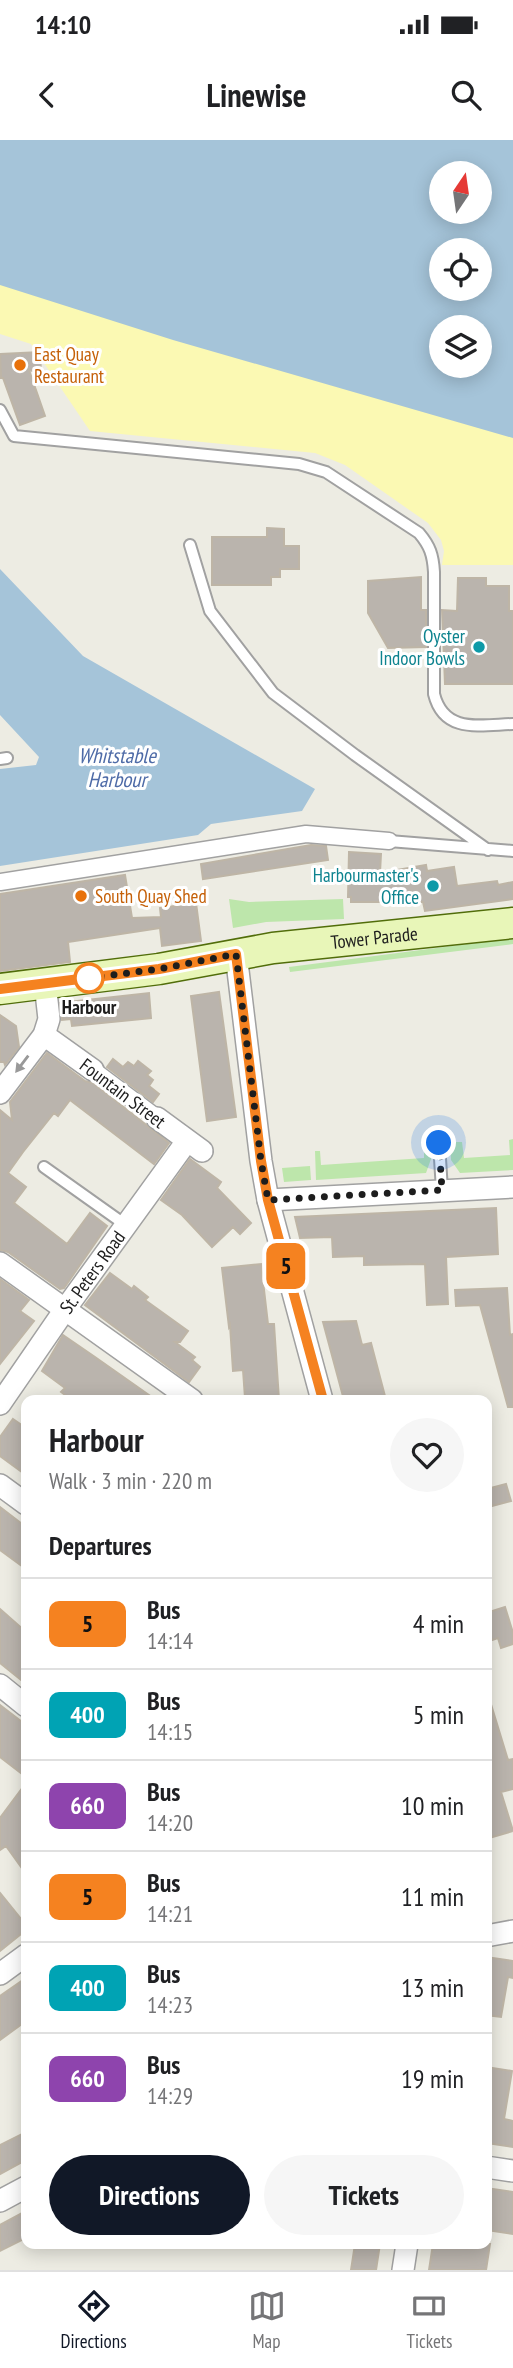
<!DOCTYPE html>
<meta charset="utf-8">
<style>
:root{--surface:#fff;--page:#f6f6f6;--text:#202124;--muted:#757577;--line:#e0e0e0;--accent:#111827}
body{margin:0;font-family:"PT Sans Narrow",sans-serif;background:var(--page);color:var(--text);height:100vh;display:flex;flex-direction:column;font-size:26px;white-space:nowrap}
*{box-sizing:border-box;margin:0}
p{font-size:23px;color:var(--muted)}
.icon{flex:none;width:38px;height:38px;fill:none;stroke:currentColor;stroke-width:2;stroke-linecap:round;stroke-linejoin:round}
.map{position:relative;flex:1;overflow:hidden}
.side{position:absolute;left:21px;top:1255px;width:471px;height:854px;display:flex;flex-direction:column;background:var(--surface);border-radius:14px;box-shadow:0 4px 18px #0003}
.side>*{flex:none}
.badge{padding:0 14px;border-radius:10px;font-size:24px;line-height:46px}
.needle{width:46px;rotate:13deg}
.controls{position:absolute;left:429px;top:21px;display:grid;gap:14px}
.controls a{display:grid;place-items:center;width:63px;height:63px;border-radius:50%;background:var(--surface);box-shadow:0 4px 18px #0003;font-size:35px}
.you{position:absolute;width:35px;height:35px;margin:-18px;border:5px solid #fff;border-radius:50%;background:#1a73e8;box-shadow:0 0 0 10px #1a73e833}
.map>.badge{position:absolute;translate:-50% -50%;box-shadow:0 0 0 4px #fff}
h2{padding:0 28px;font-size:26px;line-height:63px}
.round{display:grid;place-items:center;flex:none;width:74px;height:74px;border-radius:37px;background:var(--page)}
.headline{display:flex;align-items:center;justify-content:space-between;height:119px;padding:0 28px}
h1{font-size:33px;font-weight:700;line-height:52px}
.primary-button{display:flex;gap:14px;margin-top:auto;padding:14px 28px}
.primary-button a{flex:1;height:80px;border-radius:42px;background:var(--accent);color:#fff;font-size:28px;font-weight:700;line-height:80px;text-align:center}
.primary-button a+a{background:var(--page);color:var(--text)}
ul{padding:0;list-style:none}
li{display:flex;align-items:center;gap:21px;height:91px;padding:0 28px;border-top:2px solid var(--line)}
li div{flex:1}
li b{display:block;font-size:26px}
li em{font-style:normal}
li .badge{min-width:77px;font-weight:700;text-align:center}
.status{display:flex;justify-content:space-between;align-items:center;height:49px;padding:0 35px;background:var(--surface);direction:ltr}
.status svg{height:19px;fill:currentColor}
header{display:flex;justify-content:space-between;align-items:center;height:91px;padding:0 28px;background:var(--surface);font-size:32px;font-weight:700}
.dock{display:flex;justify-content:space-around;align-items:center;height:98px;border-top:2px solid var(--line);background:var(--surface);font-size:19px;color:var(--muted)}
.dock a{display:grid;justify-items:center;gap:4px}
.dock .current{color:var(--accent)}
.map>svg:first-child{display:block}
.grass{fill:#bde6ab}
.sand{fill:#fbf9b3}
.water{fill:#a5c4d9;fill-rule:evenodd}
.building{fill:#bab4ad;stroke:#beb5a6;stroke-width:2}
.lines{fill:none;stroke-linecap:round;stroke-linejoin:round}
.service-casing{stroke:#a1a1a1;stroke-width:14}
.pedestrian-casing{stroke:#a1a1a1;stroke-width:19}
.minor-casing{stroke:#a1a1a1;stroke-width:24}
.secondary-casing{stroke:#516d0a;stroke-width:33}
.service{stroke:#fff;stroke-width:10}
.pedestrian{stroke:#fff;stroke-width:16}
.minor{stroke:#fff;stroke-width:21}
.secondary{stroke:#e8f6b8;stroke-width:30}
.oneway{fill:#999}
.line-casing{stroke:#fff;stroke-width:16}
.line{stroke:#f58220;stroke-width:10}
.walk{stroke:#1d1d1d;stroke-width:7;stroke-dasharray:0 12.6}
.food-dot{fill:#e8710a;stroke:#fff;stroke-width:2.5}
.culture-dot{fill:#0f9aa8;stroke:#fff;stroke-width:2.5}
.stop-dot{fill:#fff;stroke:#f58220;stroke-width:3.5}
.labels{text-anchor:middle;stroke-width:6;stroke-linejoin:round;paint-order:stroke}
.food-label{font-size:19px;fill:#c56008;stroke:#fff;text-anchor:start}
.culture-label{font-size:19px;fill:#0d838f;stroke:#fff;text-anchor:end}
.street-label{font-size:19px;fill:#1d1d1d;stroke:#fff}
.stop-label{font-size:19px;font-weight:bold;fill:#1d1d1d;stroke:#fff}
.water-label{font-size:21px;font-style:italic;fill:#4e6ba7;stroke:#fff}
</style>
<div class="status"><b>14:10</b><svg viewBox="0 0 49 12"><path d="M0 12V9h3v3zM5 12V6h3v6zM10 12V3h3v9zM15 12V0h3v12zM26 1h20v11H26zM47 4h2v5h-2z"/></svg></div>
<header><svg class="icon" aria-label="back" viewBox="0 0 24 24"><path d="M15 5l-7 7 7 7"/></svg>Linewise<svg class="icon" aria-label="search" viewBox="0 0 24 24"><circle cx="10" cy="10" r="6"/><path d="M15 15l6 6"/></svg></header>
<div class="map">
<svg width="513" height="2130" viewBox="0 0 513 2130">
<rect width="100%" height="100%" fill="#edece3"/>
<path class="grass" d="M229,759l20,3 94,-3 1,20 -78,3 -33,6z
M513,798v6l-223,28 -1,-5z
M513,999v31l-53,3 -9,-13 -1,-18h12l2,16 46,-3 -1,-15z
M430,1003l1,16 -5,14 -110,7 -1,-29h5l1,14 103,-7v-14z
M310,1026l1,14 -27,2 -2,-14z"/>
<path class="sand" d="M0,7l441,219 72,3v196h-71l2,-14 -3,-11 -13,-17 -83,-58 -30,-12 -225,-22 -59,-87 -31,-10z"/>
<path class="water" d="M0,0h513v298l-340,-98 -173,-55zM441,33h39v39h-39zM441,110h39v39h-39zM441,187h39v39h-39z
M0,429l83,87 232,133 -13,22 -91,13 -13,11 -198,31v-97l36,-4 3,-8 -39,-42z"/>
<path class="building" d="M40,212l1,21 -12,-3 16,46 -25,9 -17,-47h-2l-1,-24z
M267,388l17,1v17h15v23h-19v8h-9v8h-59v-48h55z
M421,437v33h5v37l-38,1 -20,-35v-32z
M458,438h28v8h23v25h4v73h-68l-3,-74 15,1z
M311,705l15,1 2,14 -125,19 -2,-15z
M349,712l32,2 -1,19 46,-8 1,6 27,-4 3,19 40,-5 1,4 15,-3v17l-88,12 -2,-9h-72v-5h-3z
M125,735l7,43 29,-1 -1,-9 36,-5 5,38 -39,5 -2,-18 -92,14 2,20 -70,9v-77z
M219,852l17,125 -29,4 -16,-125z
M149,853l2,25 -79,8 -1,-7 -9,1 -2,-17z
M0,875l16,11 3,21 -14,18 -1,-3h-4z
M47,913l38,28 8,2 76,60 -15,21 -84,-64 -12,16 -4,-3 -31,39 -15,21 18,14 -12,16 53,41 23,-31 17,13 -43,62 -4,1 -52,-37 -8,-2v-140l12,10 -2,-18z
M113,919l10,8 5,-5 6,4 4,-5 13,10 -4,4 6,5 -4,6 10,8 -6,8 -46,-35z
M190,1019l31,23 -4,6 34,35 -11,11 -7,-7 -21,20 -30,-32 -21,-15z
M496,1068l2,46 -52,3 2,47 -21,1 -2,-41 -61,1v-9l-31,1 -1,-20 -32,1 -5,-21z
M261,1124l7,60h6l5,76 -34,-2 -2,-28 -10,1 -3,-46 -1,2 -7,-59z
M110,1133l22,16 2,-3 14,11 -3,3 43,31 -8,11h-5l20,15 -3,3 8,7 -11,15 -104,-77z
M0,1139l29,21 -9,11 14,10 -34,43z
M507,1148l3,47 3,-1v73h-5l-28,-102 -24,1 -1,-16z
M356,1181l6,24 9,-2 15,57h-42l-21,-78z
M63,1195l32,22 61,43h-84l-11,-8 4,-4 -23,-17z
M13,1279l13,9v47l-26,-19v-19z
M506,1344l5,17 -19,5 -5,-17z
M0,1367l26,20v42l-26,-19z
M505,1467l8,26v11l-12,4 -3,-10 -12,4v-29z
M0,1469l26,23v52l-26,-21z
M490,1561l18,59 5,-1v30l-12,3 12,39 -27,8v-137z
M0,1565l26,20v52l-26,-20z
M26,1643v91l-20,-28 -6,4v-32z
M0,1753l26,32v5l-26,21z
M486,1817l27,4v17l-5,-1 -7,40 -15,-2z
M26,1838v43l-26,19v-44z
M486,1927l26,4 -8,48 9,2v26l-27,-4z
M26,1992v28l-26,14v-29z
M486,2048l27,4v42l-27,-4z
M26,2071v27l-26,13v-26z
M355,2104h25l-4,26h-25z
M433,2104h57l-4,26h-57z"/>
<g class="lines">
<defs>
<path id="service" d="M0,270l14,26 285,28 27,8 93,61c11,13 14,22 15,39v122c10,40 46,31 79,30
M190,405l20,66 63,82 82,62 133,95
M0,619l7,-1
M389,701l124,10
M439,1003l3,47
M44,1027l83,59"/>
<path id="pedestrian" d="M0,742l306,-48 83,7
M93,930l64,48"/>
<g id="minor">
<path d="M236,814l25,207 7,39 54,200"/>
<path d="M44,895l49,35"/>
<path d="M0,953l44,-58 5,-16 -4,-36"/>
<path d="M157,978l45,33"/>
<path d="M268,1060l245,-13"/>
<path d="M0,1123l192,137"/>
<path id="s1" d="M0,1264l66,-96 121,-167"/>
<path d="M0,1345l26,19"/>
<path d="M0,1545l26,21"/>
<path d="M486,1796l27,-5"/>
<path d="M0,1834l26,-19"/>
<path d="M486,2027l27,4"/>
<path d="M0,2061l26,-14"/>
<path d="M403,2130l4,-26"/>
</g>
<g id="secondary">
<path id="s2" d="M0,849l159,-20 114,-21 240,-25"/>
</g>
</defs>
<use href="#service" class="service-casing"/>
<use href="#pedestrian" class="pedestrian-casing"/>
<use href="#minor" class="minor-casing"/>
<use href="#secondary" class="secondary-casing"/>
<use href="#service" class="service"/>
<use href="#pedestrian" class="pedestrian"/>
<use href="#minor" class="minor"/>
<use href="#secondary" class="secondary"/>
</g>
<defs><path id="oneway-solid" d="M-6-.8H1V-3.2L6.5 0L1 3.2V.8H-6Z" transform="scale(1.75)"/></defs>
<use class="oneway" href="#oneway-solid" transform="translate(22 924) rotate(127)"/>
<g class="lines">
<defs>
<path id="line" d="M0,849l159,-20 77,-15 25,207 7,39 55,200"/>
</defs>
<use href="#line" class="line-casing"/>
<use href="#line" class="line"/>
<path class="walk" d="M89,838l70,-9 77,-15 25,207 7,39 174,-10 -3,-47"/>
</g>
<g class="food-dot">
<circle cx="20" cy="225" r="7"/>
<circle cx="81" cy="756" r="7"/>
</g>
<g class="culture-dot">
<circle cx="479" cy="507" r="7"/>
<circle cx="433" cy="746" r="7"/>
</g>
<circle class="stop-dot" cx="89" cy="838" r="14"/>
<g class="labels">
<g class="food-label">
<text x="34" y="221">East Quay<tspan x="34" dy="22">Restaurant</tspan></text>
<text x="95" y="763">South Quay Shed</text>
</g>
<g class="culture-label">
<text x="465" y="503">Oyster<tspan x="465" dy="22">Indoor Bowls</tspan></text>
<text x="419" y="742">Harbourmaster's<tspan x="419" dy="22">Office</tspan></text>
</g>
<g class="street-label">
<text dy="7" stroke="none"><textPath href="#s2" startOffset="378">Tower Parade</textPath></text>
<text transform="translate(123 953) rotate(37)" y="7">Fountain Street</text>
<text dy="7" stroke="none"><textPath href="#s1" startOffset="161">St. Peters Road</textPath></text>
</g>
<g class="stop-label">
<text x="89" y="874">Harbour</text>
</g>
<g class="water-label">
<text x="117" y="623">Whitstable<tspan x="117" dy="24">Harbour</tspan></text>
</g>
</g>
</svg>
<div class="controls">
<a><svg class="needle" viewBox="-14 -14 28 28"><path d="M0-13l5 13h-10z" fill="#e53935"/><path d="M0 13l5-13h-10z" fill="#757577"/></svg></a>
<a><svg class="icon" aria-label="locate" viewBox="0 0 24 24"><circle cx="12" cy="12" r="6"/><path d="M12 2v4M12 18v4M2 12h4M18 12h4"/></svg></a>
<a><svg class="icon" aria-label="layers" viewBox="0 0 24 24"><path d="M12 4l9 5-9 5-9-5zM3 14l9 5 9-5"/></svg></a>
</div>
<div class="you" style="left:439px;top:1003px"></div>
<b class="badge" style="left:286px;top:1126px;background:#f58220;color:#111">5</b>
<section class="side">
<div class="headline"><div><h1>Harbour</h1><p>Walk · 3 min · 220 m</p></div><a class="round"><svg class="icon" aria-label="heart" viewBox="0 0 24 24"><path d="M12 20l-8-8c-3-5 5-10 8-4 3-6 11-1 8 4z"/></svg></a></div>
<h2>Departures</h2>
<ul>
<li><span class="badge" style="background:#f58220;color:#111">5</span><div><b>Bus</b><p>14:14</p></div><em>4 min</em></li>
<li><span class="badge" style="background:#00a3b4;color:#fff">400</span><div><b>Bus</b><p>14:15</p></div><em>5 min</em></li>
<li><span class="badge" style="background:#8e44ad;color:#fff">660</span><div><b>Bus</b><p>14:20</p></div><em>10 min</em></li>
<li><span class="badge" style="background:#f58220;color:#111">5</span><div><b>Bus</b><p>14:21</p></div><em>11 min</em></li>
<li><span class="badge" style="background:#00a3b4;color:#fff">400</span><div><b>Bus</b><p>14:23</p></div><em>13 min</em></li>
<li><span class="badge" style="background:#8e44ad;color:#fff">660</span><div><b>Bus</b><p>14:29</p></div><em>19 min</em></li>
</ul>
<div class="primary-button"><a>Directions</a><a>Tickets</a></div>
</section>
</div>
<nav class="dock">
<a class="current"><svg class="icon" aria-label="directions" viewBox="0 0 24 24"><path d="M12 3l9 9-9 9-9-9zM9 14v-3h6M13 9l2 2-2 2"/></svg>Directions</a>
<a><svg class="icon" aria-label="map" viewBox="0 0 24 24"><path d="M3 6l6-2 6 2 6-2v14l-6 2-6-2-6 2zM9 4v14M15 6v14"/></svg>Map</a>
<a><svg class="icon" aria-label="tickets" viewBox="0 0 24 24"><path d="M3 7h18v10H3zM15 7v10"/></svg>Tickets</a>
</nav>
